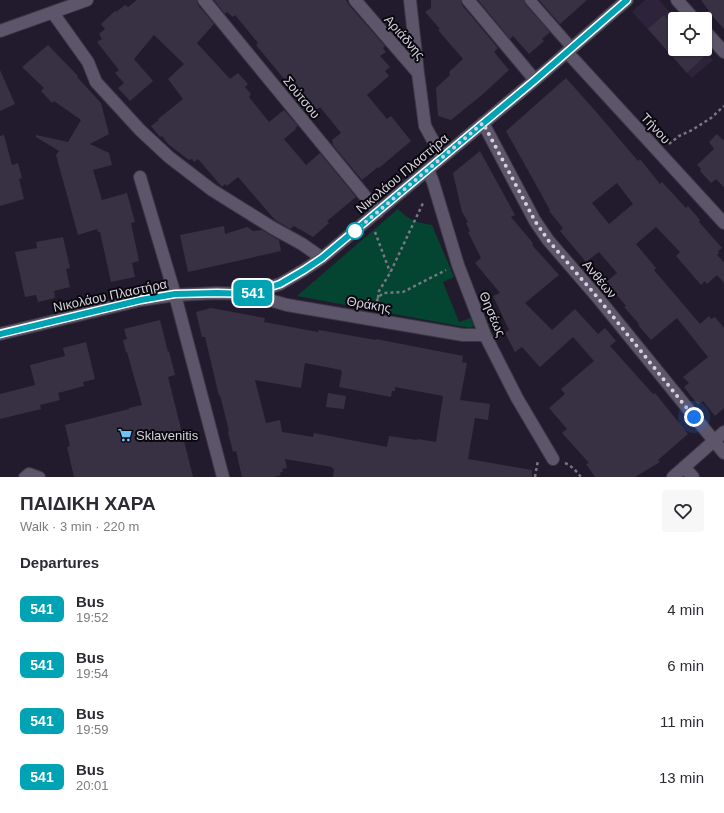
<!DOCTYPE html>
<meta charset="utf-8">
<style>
:root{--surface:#fff;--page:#f7f7f7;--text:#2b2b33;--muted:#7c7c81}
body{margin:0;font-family:Arial,sans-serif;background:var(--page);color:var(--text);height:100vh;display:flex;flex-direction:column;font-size:15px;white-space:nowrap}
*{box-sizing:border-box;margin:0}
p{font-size:13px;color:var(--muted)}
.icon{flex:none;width:22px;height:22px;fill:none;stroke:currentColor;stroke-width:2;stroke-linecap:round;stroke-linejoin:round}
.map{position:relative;height:477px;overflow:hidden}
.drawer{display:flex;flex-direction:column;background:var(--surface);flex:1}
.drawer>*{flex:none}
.badge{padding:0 8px;border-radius:6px;font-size:14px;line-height:26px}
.fabs{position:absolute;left:668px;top:12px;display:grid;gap:8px}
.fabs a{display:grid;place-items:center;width:44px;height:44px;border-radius:4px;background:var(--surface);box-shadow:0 1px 3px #0004;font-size:20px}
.you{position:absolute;width:20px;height:20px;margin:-10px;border:3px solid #fff;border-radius:50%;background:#1a73e8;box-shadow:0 0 0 6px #1a73e833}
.map>.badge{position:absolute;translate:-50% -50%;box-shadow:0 0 0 2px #fff}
h2{padding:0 20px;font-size:15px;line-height:36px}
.round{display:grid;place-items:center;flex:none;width:42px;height:42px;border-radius:4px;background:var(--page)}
.summary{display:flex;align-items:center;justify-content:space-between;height:68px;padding:0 20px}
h1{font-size:19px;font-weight:700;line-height:30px}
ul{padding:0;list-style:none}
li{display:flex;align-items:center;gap:12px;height:56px;padding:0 20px}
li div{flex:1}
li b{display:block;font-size:15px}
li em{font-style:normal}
li .badge{min-width:44px;font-weight:700;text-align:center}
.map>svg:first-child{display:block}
.built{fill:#2d233b}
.green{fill:#034530}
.building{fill:#383144;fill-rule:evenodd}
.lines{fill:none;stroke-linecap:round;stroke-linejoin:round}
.lane-casing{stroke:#3c3745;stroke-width:12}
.street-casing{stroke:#3c3745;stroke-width:14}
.path{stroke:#7b7685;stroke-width:2.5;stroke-dasharray:3 3;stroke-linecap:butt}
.lane{stroke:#5d556a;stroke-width:10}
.street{stroke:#5d556a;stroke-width:12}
.line-casing{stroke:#fff;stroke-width:9}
.line{stroke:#00a3b4;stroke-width:6}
.walk{stroke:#d5d1dd;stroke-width:4;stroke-dasharray:0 7.2}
.stop-dot{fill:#fff;stroke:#00a3b4;stroke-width:2}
.labels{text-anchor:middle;stroke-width:4;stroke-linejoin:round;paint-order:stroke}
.street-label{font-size:13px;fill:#d5d1dd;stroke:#0a080f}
.poi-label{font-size:13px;fill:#d5d1dd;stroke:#0a080f;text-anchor:start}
</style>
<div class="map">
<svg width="724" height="477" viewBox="0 0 724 477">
<rect width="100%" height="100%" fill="#221b2d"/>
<path class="built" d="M645,0h14l17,19h-1v30h28l10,11 -21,18 -60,-66z"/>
<path class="green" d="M398,209c12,12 18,13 34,16l22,52 -11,5 16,40 12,-4 3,8 -4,2 -173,-32z"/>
<path class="building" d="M137,0h60l1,5 16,19 -17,19 33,36 8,-6 10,11 -3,3 6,7 -2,3 20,25 15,-12 14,16 -3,2 1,1 -12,10 22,26 14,-12 36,44 -29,24 2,2 -16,14 -19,-11 -4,3 -15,-9 -37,-43 -11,9 -2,-2 -3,3 -24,-28 -4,3 -2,-3 -3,1 -21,-16 -6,-8 -2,1 -9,-11 8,-6 -1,-1 25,-20 -15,-20 16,-15 -30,-29 -20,24 19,22 -23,20 -12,-13 6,-5 -9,-10 4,-3 -22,-28 5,-3 -3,-5 6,-5 -4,-5 14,-13 1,1 9,-7 3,2z
M214,0h132l3,5 36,41 -2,2 3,4 -6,4 10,11 -5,4 4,5 -22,19 20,24 4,-3 20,25 -32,27 -1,-1 -16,13 -30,-36 1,-2 -1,-2 9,-7 -21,-26 -11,9 -13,-16 3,-3 -43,-52 2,-2 -23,-28 -2,2 -6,-5 -2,2z
M431,0h30l1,5 36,43 -4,4 15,18 -26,24 -32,26 -13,-4 -2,-28 14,-13 -1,-3 14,-13 -25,-29 2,-1 -15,-17 6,-4z
M478,0h46l1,4 25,28 -8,7 2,2 -15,13 -16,-18 -3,3z
M539,0h48l-27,24z
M701,0h23v29l-16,-18h1z
M664,15l11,12v22h22l7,8 -17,16 -39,-44z
M48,45l30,31 -1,1 24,26 8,31 -19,10 19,9 3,12 -19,5 9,30 25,-7 8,29 -4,1 8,38 -7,2 3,14 -24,5 -11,-50h-2l-1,-3 -19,6 -22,-80 3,-4 -23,-14v-2l32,7 13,-22 -27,-19 -2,2 -11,-12 3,-3 -22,-21z
M0,70l15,34 -15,7z
M566,78l32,36 40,47 2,-2 20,25 2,-2 24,26 2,-2 12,14 -1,2 23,26 -4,3 1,2 -2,2 7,7v21l-7,-8 -10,9 -2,-3 -4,4 -25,-29 4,-4 -24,-25 -20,17 20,24 -2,2 46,54 9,-8 2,3 4,-2 9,11v80l-9,8 -12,-15 -5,4 -14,-18 5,-4 -6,-6 25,-20 -31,-39 -26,22 -13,-15 1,-1 -15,-17 2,-1 -20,-24 11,-9 -18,-21 -13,10 -26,-31 3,-3 -14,-17 1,-1 -44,-79zM617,183l16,21 -24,20 -17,-21z
M717,134l6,6 1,-1v48l-8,-8 -5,4 -11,-12 1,-2 -4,-4 17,-16 -5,-7z
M4,135l8,30 6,-2 4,15 -3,1 5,20 -24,7v-70z
M480,151l35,64 -4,2 22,26 -1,2 27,30 -34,28 27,27 23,-21 23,25 7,-6 11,13 -6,5 43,48 2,-1 33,41 -30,26 2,2 -25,15h-40l-9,-13 3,-1 -27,-30 5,-4 -18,-21 16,-14 -4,-5 33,-28 -21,-24 -33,30 -18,-20 -7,5 -10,-19 4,-3 -16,-34 7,-3 -25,-30 6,-5 -13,-26 2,-1 -4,-8 2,-1 -6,-10 -9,-39z
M224,226l1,8 22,-7 6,4 9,-1 17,10 2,11 -93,21 -8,-37z
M63,237l7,31 -4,1 4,18 -16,4 1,7 -17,4 -2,-7 -11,2 -10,-45 22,-4 -1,-6z
M211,308l54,10 -1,4 54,10 1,-2 57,10v-1l87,17 -1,6 5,1 -7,37 30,4 -2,16 -13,-2 -7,41 64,11v7h-199l1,-8 -2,-1v-1l-47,-8 2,9 -5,1 1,3h-3l1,3 -7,2h-32l-6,-26 -3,1 -5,-20 1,-1 -9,-36 -1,1 -14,-59h-3l-6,-25zM305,363l36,7v1l1,1 -3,15 52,10 1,-6h3v-4l48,9 -7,46 -18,-3 -1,1 -28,-4 -2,11 -73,-14 -1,4 -31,-5 -2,-12 -14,3 -11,-43 46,8z
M160,320l8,32 1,-1 6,24 -7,2 25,100h-119l-7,-30 3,-1 -5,-21 64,-16v-1l13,-3 -15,-53h-1l-3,-12 4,-1 -3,-10z
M86,342l9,37 -12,3 1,4 -26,7 2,7 -20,5 1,4 -41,10v-25l35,-9 -5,-20 35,-9 -2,-8z
M328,393l18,3 -2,13 -18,-2z"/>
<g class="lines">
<defs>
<path id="lane" d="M530,0l42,48
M24,477l5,-4 11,4"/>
<path id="street" d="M204,0l174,212
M355,0l63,73
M410,0l8,73 7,53 17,31
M468,0l67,80
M677,0l17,19
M53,13l35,49 8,20 44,48 29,27 43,33 61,38 29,16 20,14
M0,31l87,-31
M705,31l19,21
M567,52l157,171
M483,123l52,98 13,19 50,58 126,155
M428,170l5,12 25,83 27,70 32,63 36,61
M140,177l35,118 48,182
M249,294l38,11 176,30h22
M0,334l141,-34 34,-5 42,-2 32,1 31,-10 24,-14 18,-12 213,-178 92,-80
M684,467l9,10
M673,477l51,-45"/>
</defs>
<use href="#lane" class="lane-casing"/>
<use href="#street" class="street-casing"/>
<path class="path" d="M669,144l10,-8 13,-6 19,-12 13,-12
M375,232l15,40
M378,298l1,-7 11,-18 34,-72
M375,307l3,-9 5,-5 20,-1 43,-22
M565,463c7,3 12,9 16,14
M535,477l3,-17"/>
<use href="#lane" class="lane"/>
<use href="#street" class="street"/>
</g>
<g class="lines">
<defs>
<path id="line" d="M0,334l141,-34 34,-6 42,-1 32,1 31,-10 24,-14 18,-12 213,-178 92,-80"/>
</defs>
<use href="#line" class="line-casing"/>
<use href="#line" class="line"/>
<path class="walk" d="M355,231l128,-108 52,98 13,19 50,58 96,119"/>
</g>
<defs>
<symbol id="supermarket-bare" viewBox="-9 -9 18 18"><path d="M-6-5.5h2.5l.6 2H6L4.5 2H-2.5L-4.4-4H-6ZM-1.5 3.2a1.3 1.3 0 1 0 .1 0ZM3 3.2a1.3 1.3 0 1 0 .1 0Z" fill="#6fc2f4" stroke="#0a080f" stroke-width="2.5" paint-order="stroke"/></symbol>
</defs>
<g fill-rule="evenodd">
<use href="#supermarket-bare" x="115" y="425" width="20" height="20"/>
</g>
<circle class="stop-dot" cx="355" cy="231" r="8"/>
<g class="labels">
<g class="street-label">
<text transform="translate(405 37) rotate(49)" y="5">Αριάδνης</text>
<text transform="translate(302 97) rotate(51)" y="5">Σούτσου</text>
<text transform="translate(656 128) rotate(47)" y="5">Τήνου</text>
<text transform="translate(402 173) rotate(-40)" y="5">Νικολάου Πλαστήρα</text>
<text transform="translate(600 279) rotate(50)" y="5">Ανθέων</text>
<text transform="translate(110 295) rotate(-12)" y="5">Νικολάου Πλαστήρα</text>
<text transform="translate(369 304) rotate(10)" y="5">Θράκης</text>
<text transform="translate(493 314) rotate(67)" y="5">Θησέως</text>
</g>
<g class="poi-label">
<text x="136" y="440">Sklavenitis</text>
</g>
</g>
</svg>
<div class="fabs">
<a><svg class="icon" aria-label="locate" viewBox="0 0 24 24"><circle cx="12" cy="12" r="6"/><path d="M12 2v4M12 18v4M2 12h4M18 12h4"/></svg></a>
</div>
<div class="you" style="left:694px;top:417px"></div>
<b class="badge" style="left:253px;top:293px;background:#00a3b4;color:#fff">541</b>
</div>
<section class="drawer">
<div class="summary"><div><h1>ΠΑΙΔΙΚΗ ΧΑΡΑ</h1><p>Walk · 3 min · 220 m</p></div><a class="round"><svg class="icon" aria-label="heart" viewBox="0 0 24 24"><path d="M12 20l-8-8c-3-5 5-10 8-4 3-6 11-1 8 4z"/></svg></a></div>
<h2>Departures</h2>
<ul>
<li><span class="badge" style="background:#00a3b4;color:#fff">541</span><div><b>Bus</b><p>19:52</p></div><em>4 min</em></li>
<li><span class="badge" style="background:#00a3b4;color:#fff">541</span><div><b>Bus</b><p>19:54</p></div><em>6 min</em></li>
<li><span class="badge" style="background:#00a3b4;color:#fff">541</span><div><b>Bus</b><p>19:59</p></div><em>11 min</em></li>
<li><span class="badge" style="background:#00a3b4;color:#fff">541</span><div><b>Bus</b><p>20:01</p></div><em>13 min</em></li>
</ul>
</section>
